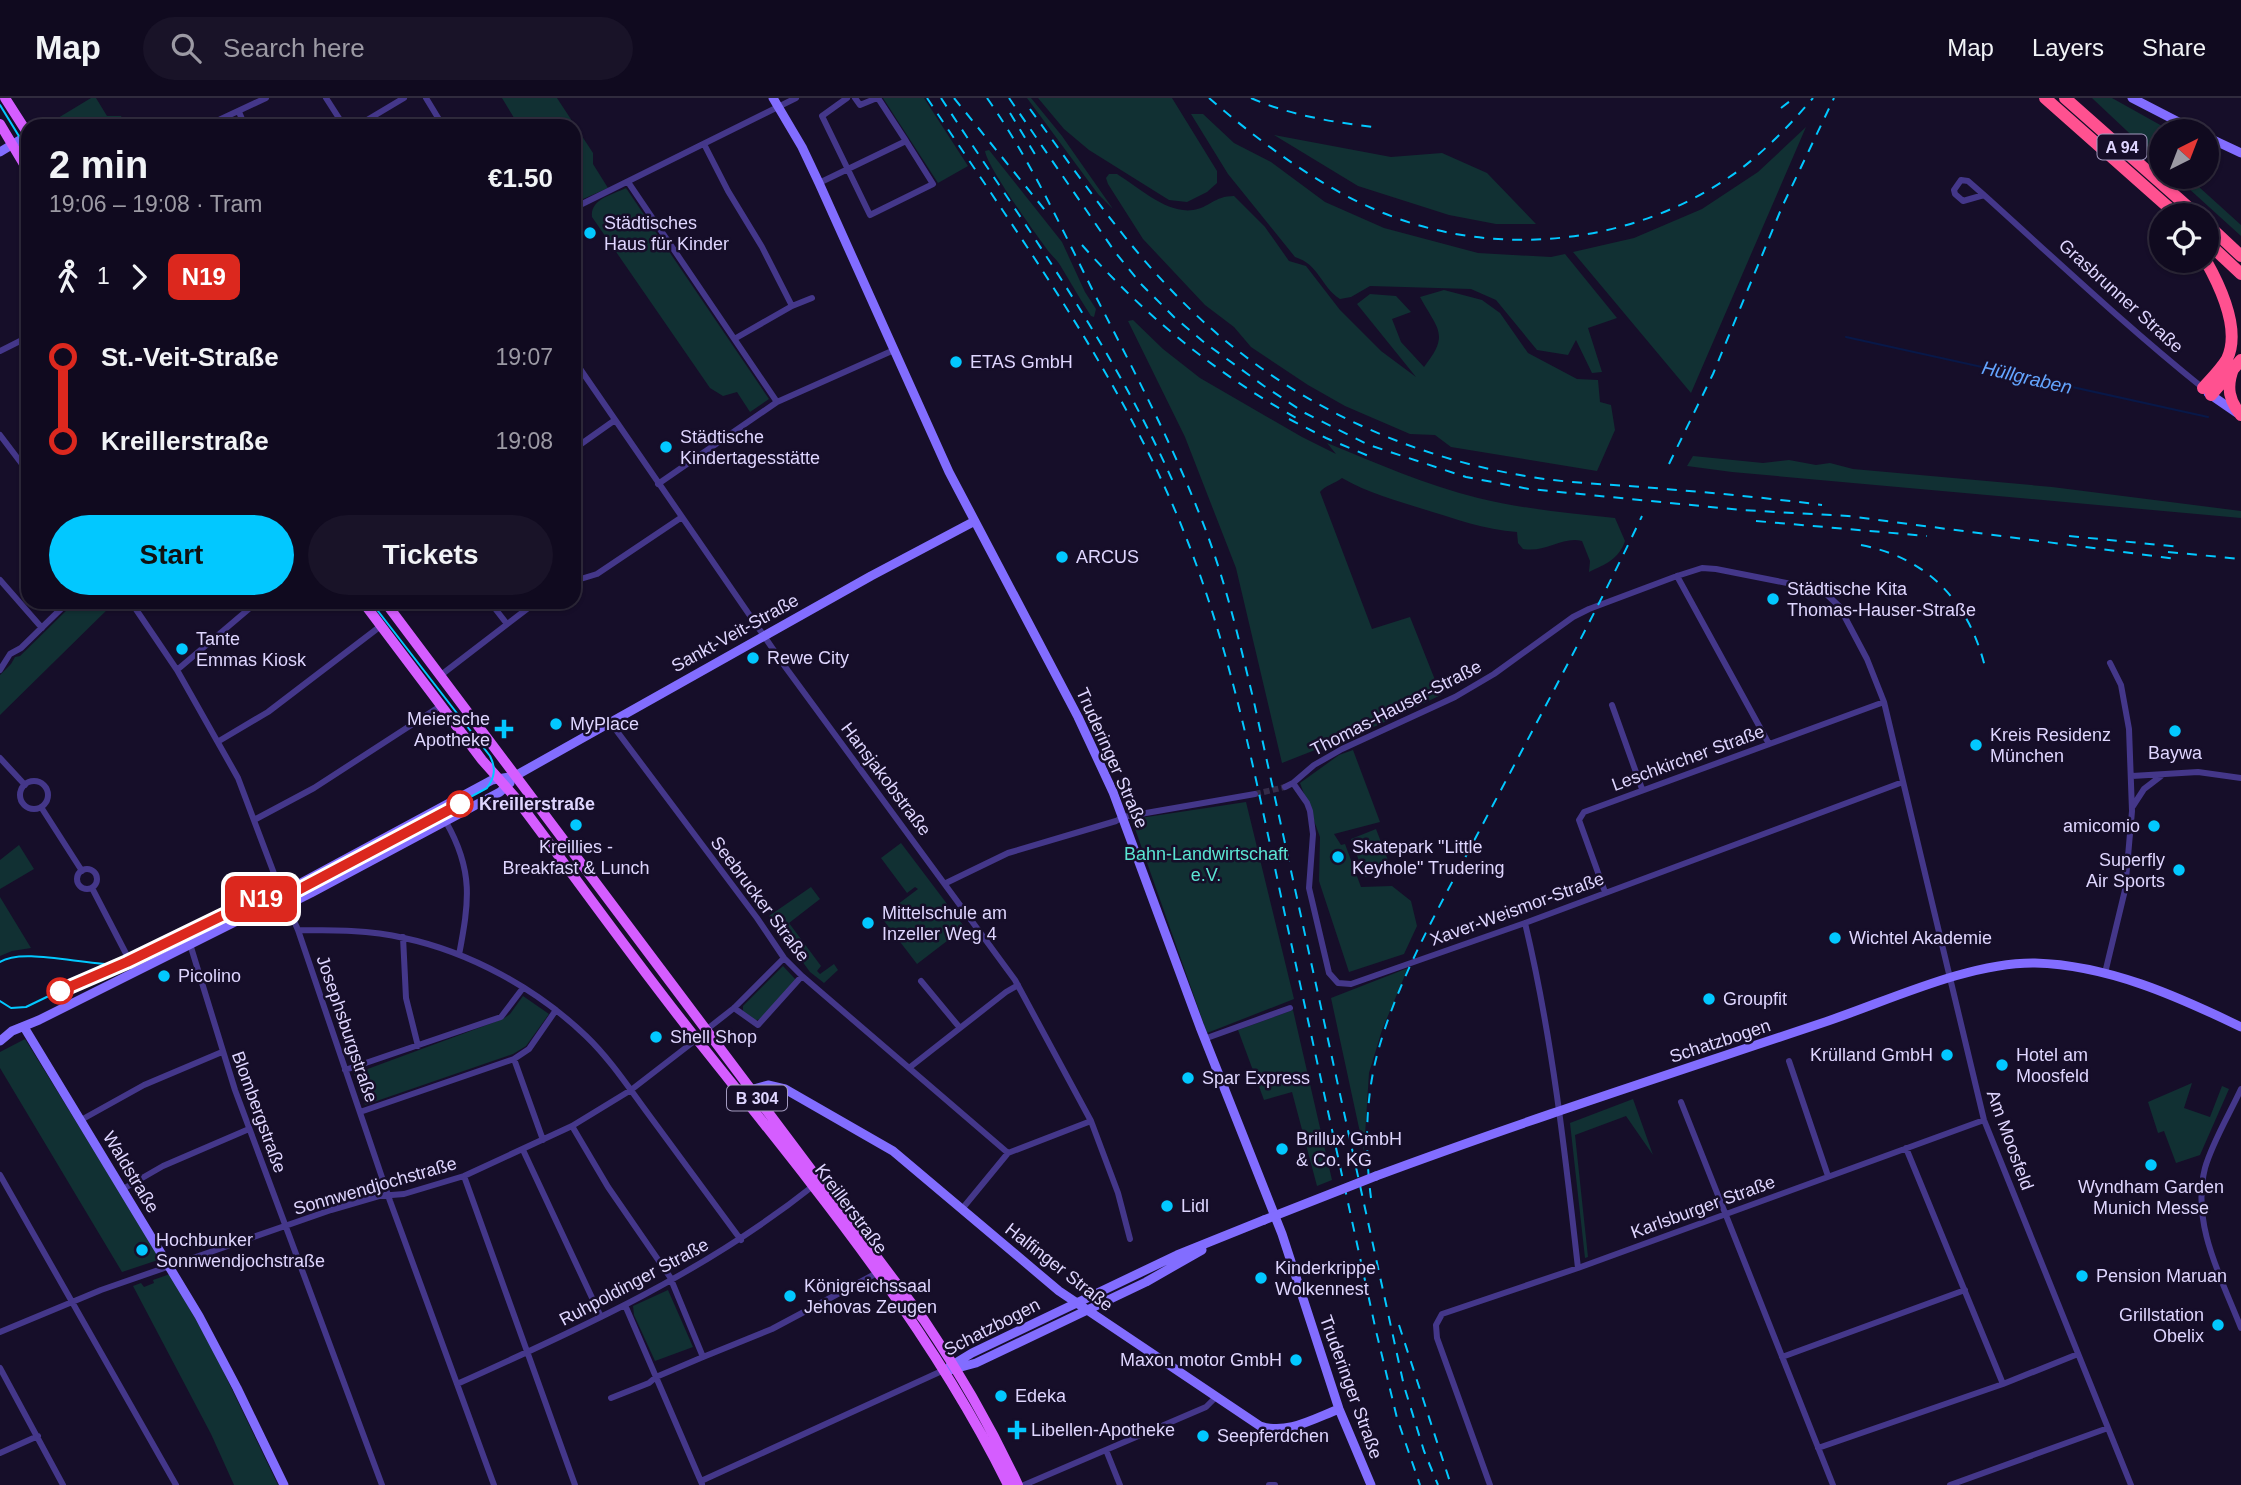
<!DOCTYPE html>
<meta charset="utf-8">
<style>
:root{--surface:#100a1f;--page:#191328;--text:#f1f3f6;--muted:#9c9aa4;--line:#302b3d;--accent:#02c8ff}
body{margin:0;font-family:Helvetica,sans-serif;background:var(--page);color:var(--text);height:100vh;display:flex;flex-direction:column;font-size:26px;white-space:nowrap}
*{box-sizing:border-box;margin:0}
p{font-size:23px;color:var(--muted)}
.icon{flex:none;width:38px;height:38px;fill:none;stroke:currentColor;stroke-width:2;stroke-linecap:round;stroke-linejoin:round}
.map{position:relative;flex:1;overflow:hidden}
.details{position:absolute;left:21px;top:21px;width:560px;height:490px;display:flex;flex-direction:column;background:var(--surface);border-radius:21px;box-shadow:0 2px 5px #0004,0 0 0 2px var(--line)}
.details>*{flex:none}
.badge{padding:0 14px;border-radius:10px;font-size:24px;line-height:46px}
.needle{width:46px;rotate:42deg}
.fabs{position:absolute;left:2149px;top:21px;display:grid;gap:14px}
.fabs a{display:grid;place-items:center;width:70px;height:70px;border-radius:50%;background:var(--surface);box-shadow:0 2px 5px #0004,0 0 0 2px var(--line);font-size:35px}
.map>.badge{position:absolute;translate:-50% -50%;box-shadow:0 0 0 4px #fff}
.legs{display:flex;align-items:center;gap:10px;height:77px;padding:0 28px;font-size:23px}
.legs p{margin-inline-start:auto}
.summary{display:flex;align-items:center;justify-content:space-between;height:119px;padding:0 28px}
h1{font-size:38px;font-weight:600;line-height:52px}
.cta{display:flex;gap:14px;margin-top:auto;padding:14px 28px}
.cta a{flex:1;height:80px;border-radius:42px;background:var(--accent);color:#111;font-size:28px;font-weight:600;line-height:80px;text-align:center}
.cta a+a{background:var(--page);color:var(--text)}
ul{padding:0 28px;list-style:none}
li{display:flex;align-items:center;gap:24px;height:84px;font-size:26px}
li i{display:grid;place-items:center;width:10px;height:100%;margin:0 9px;background:currentColor}
li i::after{content:'';width:18px;height:18px;margin:-9px;border:5px solid;border-radius:50%;background:var(--surface)}
li p{margin-inline-start:auto}
li:first-child i{background:linear-gradient(#0000 50%,currentColor 0)}
li:last-child i{background:linear-gradient(currentColor 50%,#0000 0)}
header{display:flex;align-items:center;gap:42px;box-sizing:border-box;height:98px;padding:0 35px;background:var(--surface);border-bottom:2px solid var(--line)}
header strong{font-size:33px}
nav{display:flex;gap:38px;margin-inline-start:auto;font-size:24px}
.search{width:490px;height:63px;background:var(--page);display:flex;align-items:center;gap:18px;box-sizing:border-box;padding:0 24px;border-radius:38px;color:var(--muted);font-size:26px}
.map>svg:first-child{display:block}
.green{fill:#113033}
.lines{fill:none;stroke-linecap:round;stroke-linejoin:round}
.stream{stroke:#081848;stroke-width:2}
.street-tunnel{stroke:#342c49;stroke-width:6;stroke-dasharray:6 3;stroke-linecap:butt}
.street{stroke:#44378a;stroke-width:6}
.secondary{stroke:#826dff;stroke-width:9}
.primary{stroke:#d55dff;stroke-width:10}
.highway{stroke:#ff5190;stroke-width:12}
.tram{stroke:#02c8ff;stroke-width:2}
.rail{stroke:#02c8ff;stroke-width:2;stroke-dasharray:10 9;stroke-linecap:butt}
.secondary-bridge{stroke:#826dff;stroke-width:9}
.line-1-casing{stroke:#fff;stroke-width:16}
.line-1{stroke:#dc281e;stroke-width:10}
.poi-dot{fill:#02c8ff;stroke:#160e29;stroke-width:2.5}
.stop-1-dot{fill:#fff;stroke:#dc281e;stroke-width:3.5}
.labels{text-anchor:middle;stroke-width:5;stroke-linejoin:round;paint-order:stroke}
.shield{fill:#160e29;stroke:#a39abf;stroke-width:2}
.shield-label{font-size:16px;font-weight:bold;fill:#dfd6ff}
.poi-label{font-size:18px;fill:#dfd6ff;stroke:#160e29;text-anchor:start}
.street-label{font-size:18px;fill:#dfd6ff;stroke:#160e29}
.stop-label{font-size:18px;font-weight:bold;fill:#dfd6ff;stroke:#160e29;text-anchor:start}
.park-label{font-size:18px;fill:#5be6d4;stroke:#160e29}
.water-label{font-size:19px;font-style:italic;fill:#64a5ff;stroke:#160e29}
</style>
<header>
<strong>Map</strong>
<div class="search"><svg class="icon" aria-label="search" viewBox="0 0 24 24"><circle cx="10" cy="10" r="6"/><path d="M15 15l6 6"/></svg>Search here</div>
<nav><a>Map</a><a>Layers</a><a>Share</a></nav>
</header>
<div class="map">
<svg width="2241" height="1387" viewBox="0 0 2241 1387">
<rect width="100%" height="100%" fill="#160e29"/>
<path class="green" d="M91,0h5l11,18h14l5,10h-70l-3,-5z
M502,0h55l36,55v11l15,24 -34,15v-77h-55z
M883,0h41l44,68 -30,17z
M1027,0h4l31,38 51,73 -15,-15z
M1038,0h134l45,73v12l-10,9 -20,10 -18,-2 -80,-50 -25,-21z
M2092,0h20l59,33h-10v6l-2,-1 -5,7 7,7v13z
M1191,16h12l31,29 37,19 54,40 59,26 94,25 73,4 14,-3 52,64 -29,10 14,44 -10,1 -16,-33 -8,15 -31,-5 -41,-50 -25,-11 -101,-3 -19,11 -11,2c-20,-13 -20,-34 -45,-42l-67,-83z
M1806,29l-115,266 -118,-141 61,-14 68,-29 56,-37z
M1274,37l117,22 51,-4 45,20 49,51h-40l-47,-9 -91,-29z
M989,52l73,92 23,50 11,17 -2,8 -3,-1c-11,-17 -20,-33 -31,-51 -3,-5 -7,-8 -11,-13 -12,-16 -62,-85 -64,-101z
M1109,76h8c21,13 50,40 76,36 16,-2 21,-14 41,-14l31,31 24,34 17,5 34,44 41,41 35,26 -59,-73 13,-10 26,2 15,16 -19,7 9,23 23,25c26,-33 14,-37 -4,-70l24,-7 38,10 18,13 28,40 49,26 21,1 2,22 11,3 4,25 -18,41 -146,-24 -16,-12 -25,-1 -65,-28 -37,-21 -57,-38 -17,-20 -29,-22 -62,-66 -35,-55 -2,-6z
M2176,79h12l53,48v11z
M626,90l143,211 -19,13 -13,-20 -14,4 -13,-8 -118,-171c-2,-18 20,-22 34,-29z
M1133,222l30,29 37,29 102,59 34,17 -9,-11c49,20 99,42 151,55 45,11 91,15 137,20l10,23c-6,18 -19,23 -36,31l1,-11 -8,-20c-20,-5 -35,12 -59,8l-5,-6 -1,-11c-32,-2 -64,-14 -94,-23 -28,-9 -55,-16 -81,-31 -6,5 -18,8 -22,14l52,137 38,-12 31,78 -65,31 -94,37 -46,-195 -51,-131 -57,-116z
M1693,358l70,7 26,-3 27,5 14,-2 23,6 199,18 189,24v7l-509,-46 -45,-6z
M71,504h44l-115,113v-40l11,-11 4,-7 5,-1 50,-49z
M1353,652l27,72 -46,12 7,11 4,-1 16,43 31,-1 19,15 6,25 -13,28 -55,18 -30,-91 1,-44 -20,-54 39,-28z
M1246,704l48,197 -87,34 -74,-210 7,-5z
M1376,731l15,39 -26,9 -14,-38z
M901,745l65,86 -4,3 -2,-1 -43,33 -36,-47 37,-28 -3,-2 -8,6 -26,-35z
M19,747l15,24 -34,20v-29z
M811,789l9,12 -31,24 32,43 -4,5 3,3 14,-10 4,6 -14,13 -14,-11 -41,-56z
M0,799l31,51 -19,3 -12,5z
M783,868l13,14 -36,39 -6,2 -11,-9v-6z
M1408,870l-26,62 -13,43 -5,78 -33,-153z
M523,898l26,18 -23,32 -13,8 -148,51 -11,-31 149,-55 7,-5z
M1293,912l39,170 -15,6 -25,-94 -28,8 -26,-70z
M25,941l136,220 -39,13 -122,-204v-16z
M2192,985l-8,25 26,9 12,-31 7,3 -29,66 -24,8 -12,-32 -6,2 -10,-31z
M1633,1001l20,56 -27,-39 -51,19 13,122 -3,1 -15,-135z
M170,1176l42,74 66,137h-44l-23,-51 -78,-148 8,-3 3,4 10,-4 -1,-3z
M668,1192l25,57 -38,14 -21,-46 -1,-9z"/>
<g class="lines">
<path class="stream" d="M1846,239l362,80"/>
<path class="street-tunnel" d="M1255,696l30,-7"/>
<path class="street" d="M326,0l18,28
M426,0l17,28
M847,0l-25,18 48,99 63,-31 -27,-43
M855,0l5,7 17,-7
M239,14l6,14
M206,28l60,-28
M357,28l47,-28
M704,46l24,47 34,56 30,59
M628,84l149,220
M819,85l87,-42 -28,-43
M1984,97l-21,6 -8,-7 -1,-4 7,-10 7,1 16,14c72,65 143,132 219,193
M574,110l222,-110
M736,240l56,-32 20,-8
M0,253l28,-14
M574,262l212,308 229,312 76,141 27,72 12,46
M0,337l28,37
M574,351l41,-29
M658,386l119,-82 117,-52
M1677,478l92,168
M0,482l42,48
M574,483l23,-7 85,-57
M131,504l46,68 61,108 40,106 20,46 92,271 104,284
M490,504l17,22
M0,572l10,-16 11,-6 47,-46
M177,572l80,-68
M441,577l95,-73
M1612,607l30,84
M610,624l147,196 27,40 18,18 206,177
M219,643l49,-29 114,-87
M0,660l25,27
M2132,678l66,-4 43,6
M20 697a14 14 0 1 1 28 0a14 14 0 1 1-28 0Z
M1293,685l14,20 3,8 3,23 -4,54 20,85 9,10 13,1 174,-61 378,-141
M1285,689l8,-4 21,-18 28,-16 113,-52 39,-23 79,-57 16,-8 88,-33 25,-8 14,1 106,21 17,16 28,53 17,43 100,418 147,365
M2133,708l11,-17 17,-13
M41,709l41,64
M254,722l60,-32 128,-83
M446,724c28,49 23,80 13,133
M77 781a10 10 0 1 1 20 0a10 10 0 1 1-20 0Z
M946,785l62,-30 108,-32 7,-4 132,-23
M92,790l43,83
M1605,794l-26,-72 5,-8 300,-110
M1525,825c27,113 40,229 53,345
M298,832c35,0 72,0 106,8 66,14 133,51 182,98 24,23 43,52 63,79 31,42 61,83 92,125
M403,839l3,61 12,48
M190,846l45,146 147,395
M2105,875l20,-83 7,-79 -3,-82 -8,-44 -11,-22
M921,883l39,47
M734,910l24,17 44,-49
M706,932l28,-22 50,-50
M1204,941l86,-31
M514,961l29,81
M1789,963l39,115
M909,970l97,-76 12,-7
M345,972l156,-53 22,-29
M2241,991c-11,24 -29,54 -36,79 -14,56 16,109 36,160
M1681,1004l152,383
M360,1014l154,-53 15,-10 27,-39
M81,1022l63,-35 78,-33
M572,1028l36,61 62,90 33,80
M1906,1050l97,236
M523,1052l78,167
M0,1077l176,310
M464,1078l111,309
M123,1091l40,-23 86,-37
M962,1111l46,-56 83,-32
M625,1207l77,179
M0,1234l101,-42 230,-80 48,-14 25,-2 60,-18 108,-50 59,-36 66,-51
M1782,1259l183,-67
M0,1270l63,117
M457,1286c125,-56 248,-112 356,-198
M611,1300l38,-15 7,-6 47,-20 69,-28 105,-56
M1818,1350l185,-64 75,-30
M1106,1352l14,35
M0,1355l38,-17
M701,1383l243,-111
M1024,1387l182,-78 10,-10
M1269,1387h6
M1490,1387l-53,-147 -1,-13 6,-11 136,-46 406,-148
M1950,1387l158,-57"/>
<path class="secondary" d="M773,0l29,49 17,36 130,289 129,245 35,75 87,235 82,207 57,175 32,76
M2132,0l64,33
M2207,39l34,16
M0,54l28,-17
M2208,295l29,20
M284,800l4,-8 204,-110 23,-4 356,-200 102,-54
M24,929l175,289 38,72 47,97
M0,943l12,-10 27,-11 224,-112 21,-10 15,1 12,-6 189,-101 10,-9
M750,992l18,-5 17,4 108,62 166,140 201,135c27,9 53,-7 79,-17
M1376,1078c148,-55 297,-103 446,-153 64,-21 146,-61 213,-60 73,2 142,33 206,64
M949,1269l23,-14 205,-98 87,-35
M950,1272l26,-7 170,-81 56,-32"/>
<path class="primary" d="M5,0l23,36
M0,26l28,47
M363,504l119,158 32,36c62,82 121,166 185,246 112,141 229,281 309,443
M385,504l539,718c36,53 67,107 94,165"/>
<path class="highway" d="M2045,0l132,117
M2065,0l132,117
M2207,126l34,32
M2207,144l34,32
M2233,271c-7,18 -4,32 8,46
M2203,290c8,-9 18,-19 24,-29 14,-29 -7,-73 -21,-98
M2211,297l30,-35"/>
<path class="tram" d="M0,7l28,46
M0,864c22,-15 87,4 117,2
M0,903l11,7 15,-1 58,-28 47,-18 111,-55 56,-16 189,-102c8,-11 9,-20 3,-32l-119,-154"/>
<path class="rail" d="M927,0c90,135 187,268 250,417 52,124 77,255 105,386 31,143 63,287 94,430l21,87 23,67
M941,0c83,126 172,248 233,386
M954,0l95,117
M987,0c43,61 74,129 107,195 38,74 77,148 107,225 24,60 38,122 53,184l150,684 20,65 14,34
M1009,0l106,154 27,33 32,32 31,26 59,43 41,27 64,32 97,32 63,12 212,21 107,6 329,43
M1209,0c57,49 123,99 196,123 110,37 238,19 333,-50 28,-21 52,-46 75,-73
M1251,0c38,17 81,24 122,29
M1781,10l13,-10
M1030,11c46,63 90,128 144,184 96,100 221,162 357,184 37,6 74,7 111,10 60,5 120,10 180,18
M1010,15l29,48
M1082,147c63,71 133,128 216,174
M1289,321l37,19 45,19
M1669,366l44,-90 69,-167 52,-109
M1756,423l171,15
M2069,438l111,11
M1861,447c67,13 108,57 124,122
M2168,454l73,7
M1371,1100c-6,-47 -6,-97 6,-143 20,-75 63,-149 99,-218 56,-106 114,-212 166,-321
M1399,1227l52,160"/>
<path class="secondary-bridge" d="M1264,1122l112,-44"/>
</g>
<g class="lines">
<defs>
<path id="line-1" d="M60,893l67,-29 115,-56 56,-16 162,-86"/>
</defs>
<use href="#line-1" class="line-1-casing"/>
<use href="#line-1" class="line-1"/>
</g>
<g class="poi-dot">
<circle cx="590" cy="135" r="7"/>
<circle cx="956" cy="264" r="7"/>
<circle cx="666" cy="349" r="7"/>
<circle cx="1062" cy="459" r="7"/>
<circle cx="1773" cy="501" r="7"/>
<circle cx="182" cy="551" r="7"/>
<circle cx="753" cy="560" r="7"/>
<circle cx="556" cy="626" r="7"/>
<path d="M500.5 620.5h7v7h7v7h-7v7h-7v-7h-7v-7h7z"/>
<circle cx="2175" cy="633" r="7"/>
<circle cx="1976" cy="647" r="7"/>
<circle cx="576" cy="727" r="7"/>
<circle cx="2154" cy="728" r="7"/>
<circle cx="1338" cy="759" r="7"/>
<circle cx="2179" cy="772" r="7"/>
<circle cx="868" cy="825" r="7"/>
<circle cx="1835" cy="840" r="7"/>
<circle cx="164" cy="878" r="7"/>
<circle cx="1709" cy="901" r="7"/>
<circle cx="656" cy="939" r="7"/>
<circle cx="1947" cy="957" r="7"/>
<circle cx="2002" cy="967" r="7"/>
<circle cx="1188" cy="980" r="7"/>
<circle cx="1282" cy="1051" r="7"/>
<circle cx="2151" cy="1067" r="7"/>
<circle cx="1167" cy="1108" r="7"/>
<circle cx="142" cy="1152" r="7"/>
<circle cx="2082" cy="1178" r="7"/>
<circle cx="1261" cy="1180" r="7"/>
<circle cx="790" cy="1198" r="7"/>
<circle cx="2218" cy="1227" r="7"/>
<circle cx="1296" cy="1262" r="7"/>
<circle cx="1001" cy="1298" r="7"/>
<path d="M1013.5 1321.5h7v7h7v7h-7v7h-7v-7h-7v-7h7z"/>
<circle cx="1203" cy="1338" r="7"/>
</g>
<g class="stop-1-dot">
<circle cx="460" cy="706" r="12"/>
<circle cx="60" cy="893" r="12"/>
</g>
<g class="labels">
<g class="shield">
<rect x="2097.5" y="36.5" width="49" height="25" rx="5"/>
<rect x="727" y="987.5" width="60" height="25" rx="5"/>
</g>
<g class="shield-label">
<text x="2122" y="55">A 94</text>
<text x="757" y="1006">B 304</text>
</g>
<g class="poi-label">
<text x="604" y="131">Städtisches<tspan x="604" dy="21">Haus für Kinder</tspan></text>
<text x="970" y="270">ETAS GmbH</text>
<text x="680" y="345">Städtische<tspan x="680" dy="21">Kindertagesstätte</tspan></text>
<text x="1076" y="465">ARCUS</text>
<text x="1787" y="497">Städtische Kita<tspan x="1787" dy="21">Thomas-Hauser-Straße</tspan></text>
<text x="196" y="547">Tante<tspan x="196" dy="21">Emmas Kiosk</tspan></text>
<text x="767" y="566">Rewe City</text>
<text x="490" y="627" text-anchor="end">Meiersche<tspan x="490" dy="21">Apotheke</tspan></text>
<text x="570" y="632">MyPlace</text>
<text x="1990" y="643">Kreis Residenz<tspan x="1990" dy="21">München</tspan></text>
<text x="2175" y="661" text-anchor="middle">Baywa</text>
<text x="2140" y="734" text-anchor="end">amicomio</text>
<text x="576" y="755" text-anchor="middle">Kreillies -<tspan x="576" dy="21">Breakfast &amp; Lunch</tspan></text>
<text x="1352" y="755">Skatepark "Little<tspan x="1352" dy="21">Keyhole" Trudering</tspan></text>
<text x="2165" y="768" text-anchor="end">Superfly<tspan x="2165" dy="21">Air Sports</tspan></text>
<text x="882" y="821">Mittelschule am<tspan x="882" dy="21">Inzeller Weg 4</tspan></text>
<text x="1849" y="846">Wichtel Akademie</text>
<text x="178" y="884">Picolino</text>
<text x="1723" y="907">Groupfit</text>
<text x="670" y="945">Shell Shop</text>
<text x="1933" y="963" text-anchor="end">Krülland GmbH</text>
<text x="2016" y="963">Hotel am<tspan x="2016" dy="21">Moosfeld</tspan></text>
<text x="1202" y="986">Spar Express</text>
<text x="1296" y="1047">Brillux GmbH<tspan x="1296" dy="21">&amp; Co. KG</tspan></text>
<text x="2151" y="1095" text-anchor="middle">Wyndham Garden<tspan x="2151" dy="21">Munich Messe</tspan></text>
<text x="1181" y="1114">Lidl</text>
<text x="156" y="1148">Hochbunker<tspan x="156" dy="21">Sonnwendjochstraße</tspan></text>
<text x="1275" y="1176">Kinderkrippe<tspan x="1275" dy="21">Wolkennest</tspan></text>
<text x="2096" y="1184">Pension Maruan</text>
<text x="804" y="1194">Königreichssaal<tspan x="804" dy="21">Jehovas Zeugen</tspan></text>
<text x="2204" y="1223" text-anchor="end">Grillstation<tspan x="2204" dy="21">Obelix</tspan></text>
<text x="1282" y="1268" text-anchor="end">Maxon motor GmbH</text>
<text x="1015" y="1304">Edeka</text>
<text x="1031" y="1338">Libellen-Apotheke</text>
<text x="1217" y="1344">Seepferdchen</text>
</g>
<g class="street-label">
<text transform="translate(2121 198) rotate(42)" y="6">Grasbrunner Straße</text>
<text transform="translate(735 535) rotate(-29)" y="6">Sankt-Veit-Straße</text>
<text transform="translate(1396 610) rotate(-27)" y="6">Thomas-Hauser-Straße</text>
<text transform="translate(1112 660) rotate(66)" y="6">Truderinger Straße</text>
<text transform="translate(1688 660) rotate(-20)" y="6">Leschkircher Straße</text>
<text transform="translate(886 681) rotate(53)" y="6">Hansjakobstraße</text>
<text transform="translate(760 801) rotate(53)" y="6">Seebrucker Straße</text>
<text transform="translate(1517 811) rotate(-20)" y="6">Xaver-Weismor-Straße</text>
<text transform="translate(347 931) rotate(71)" y="6">Josephsburgstraße</text>
<text transform="translate(1720 943) rotate(-18)" y="6">Schatzbogen</text>
<text transform="translate(259 1014) rotate(70)" y="6">Blombergstraße</text>
<text transform="translate(2010 1042) rotate(70)" y="6">Am Moosfeld</text>
<text transform="translate(131 1074) rotate(59)" y="6">Waldstraße</text>
<text transform="translate(375 1088) rotate(-16)" y="6">Sonnwendjochstraße</text>
<text transform="translate(1703 1109) rotate(-20)" y="6">Karlsburger Straße</text>
<text transform="translate(851 1111) rotate(53)" y="6">Kreillerstraße</text>
<text transform="translate(1059 1169) rotate(38)" y="6">Halfinger Straße</text>
<text transform="translate(634 1184) rotate(-28)" y="6">Ruhpoldinger Straße</text>
<text transform="translate(992 1229) rotate(-27)" y="6">Schatzbogen</text>
<text transform="translate(1351 1289) rotate(70)" y="6">Truderinger Straße</text>
</g>
<g class="stop-label">
<text x="479" y="712">Kreillerstraße</text>
</g>
<g class="park-label">
<text x="1206" y="762">Bahn-Landwirtschaft<tspan x="1206" dy="21">e.V.</tspan></text>
</g>
<g class="water-label">
<text transform="translate(2027 279) rotate(13)" y="7">Hüllgraben</text>
</g>
</g>
</svg>
<div class="fabs">
<a><svg class="needle" viewBox="-14 -14 28 28"><path d="M0-13l5 13h-10z" fill="#e53935"/><path d="M0 13l5-13h-10z" fill="#9c9aa4"/></svg></a>
<a><svg class="icon" aria-label="locate" viewBox="0 0 24 24"><circle cx="12" cy="12" r="6"/><path d="M12 2v4M12 18v4M2 12h4M18 12h4"/></svg></a>
</div>
<b class="badge" style="left:261px;top:801px;background:#dc281e;color:#fff">N19</b>
<section class="details">
<div class="summary"><div><h1>2 min</h1><p>19:06 – 19:08 · Tram</p></div><b>€1.50</b></div>
<div class="legs"><svg class="icon" aria-label="walk" viewBox="0 0 24 24"><circle cx="13" cy="4" r="2"/><path d="M13 8l-2 6 4 7M11 14l-3 7M7 12l3-4h3l4 4"/></svg>1<svg class="icon" aria-label="forward" viewBox="0 0 24 24"><path d="M9 5l7 7-7 7"/></svg><b class="badge" style="background:#dc281e;color:#fff">N19</b></div>
<ul>
<li><i style="color:#dc281e"></i><b>St.-Veit-Straße</b><p>19:07</p></li>
<li><i style="color:#dc281e"></i><b>Kreillerstraße</b><p>19:08</p></li>
</ul>
<div class="cta"><a>Start</a><a>Tickets</a></div>
</section>
</div>
